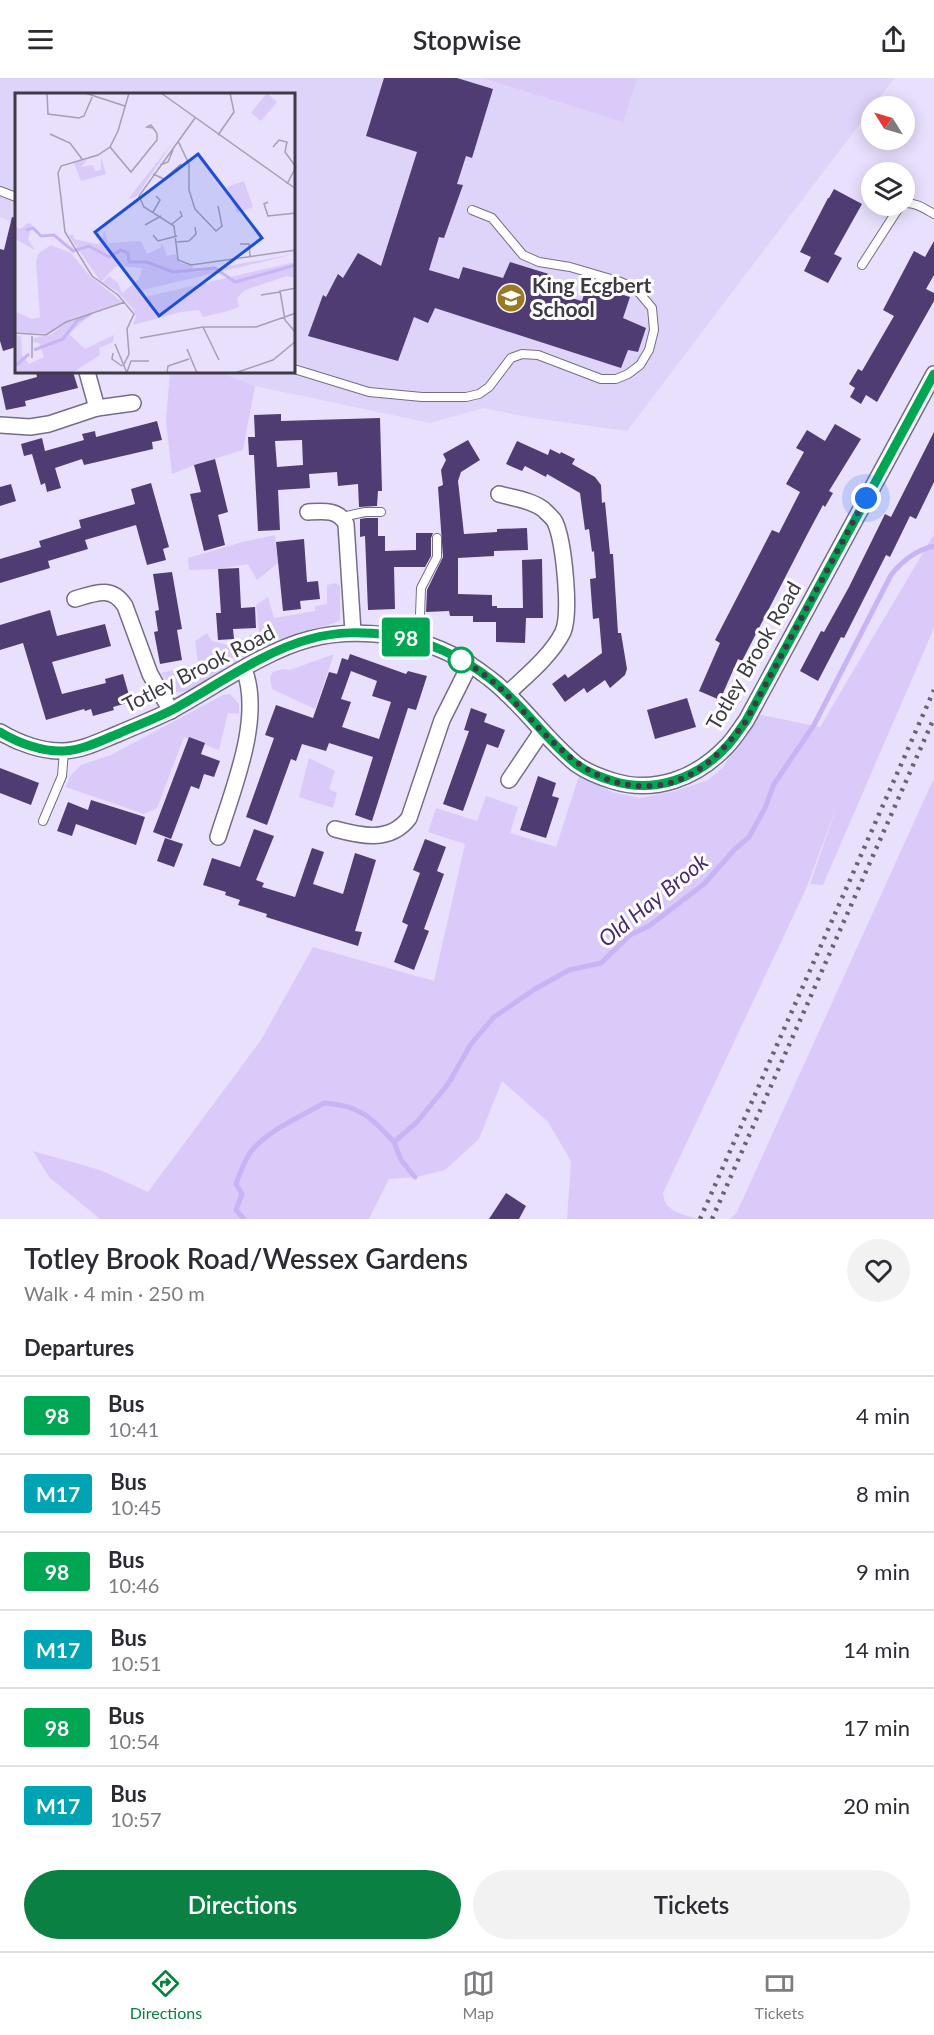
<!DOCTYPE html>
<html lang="en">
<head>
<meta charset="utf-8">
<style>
	body { margin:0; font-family:Lato,sans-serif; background:#f2f2f3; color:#2b2b33; height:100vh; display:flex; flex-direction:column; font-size:22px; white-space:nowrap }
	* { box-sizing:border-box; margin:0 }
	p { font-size:20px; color:#7c7c81 }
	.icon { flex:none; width:33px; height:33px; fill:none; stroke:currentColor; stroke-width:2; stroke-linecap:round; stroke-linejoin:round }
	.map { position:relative; height:1141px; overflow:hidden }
	.details { display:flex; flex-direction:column; background:#fff; flex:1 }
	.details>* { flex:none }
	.badge { padding:0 12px; border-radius:4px; font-size:21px; line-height:39px }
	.needle { width:39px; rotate:307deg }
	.fabs { position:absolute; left:861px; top:18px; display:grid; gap:12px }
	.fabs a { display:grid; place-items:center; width:54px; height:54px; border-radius:50%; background:#fff; box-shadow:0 3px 15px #0003; font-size:30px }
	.you { position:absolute; width:30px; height:30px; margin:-15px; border:4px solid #fff; border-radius:50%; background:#1a73e8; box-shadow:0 0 0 9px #1a73e833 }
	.map>.badge { position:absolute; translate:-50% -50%; box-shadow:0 0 0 3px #fff }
	h2 { padding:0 24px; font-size:22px; line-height:54px }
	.round { display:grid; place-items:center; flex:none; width:63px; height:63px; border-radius:32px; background:#f2f2f3 }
	.summary { display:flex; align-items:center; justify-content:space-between; height:102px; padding:0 24px }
	h1 { font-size:28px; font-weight:600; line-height:45px }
	.cta { display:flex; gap:12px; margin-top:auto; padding:12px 24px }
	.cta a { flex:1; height:69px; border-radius:36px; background:#0b8043; color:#fff; font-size:24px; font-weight:600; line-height:69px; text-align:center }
	.cta a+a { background:#f2f2f3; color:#2b2b33 }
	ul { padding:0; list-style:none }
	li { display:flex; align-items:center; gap:18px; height:78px; padding:0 24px; border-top:2px solid #e1e1e2 }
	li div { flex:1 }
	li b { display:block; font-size:22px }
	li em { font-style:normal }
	li .badge { min-width:66px; font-weight:700; text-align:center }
	header { display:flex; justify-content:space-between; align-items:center; height:78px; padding:0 24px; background:#fff; font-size:27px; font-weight:600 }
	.tabs { display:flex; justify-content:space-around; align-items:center; height:84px; border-top:2px solid #e1e1e2; background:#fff; font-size:16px; color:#7c7c81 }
	.tabs a { display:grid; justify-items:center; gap:3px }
	.tabs .active { color:#0b8043 }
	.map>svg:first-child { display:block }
	.built { fill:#ded3f8 }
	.green { fill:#d9cafa }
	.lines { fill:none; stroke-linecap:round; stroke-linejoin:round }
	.stream { stroke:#c8b4f4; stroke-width:5 }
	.building { fill:#4f3c72; fill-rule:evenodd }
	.lane-casing { stroke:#756d88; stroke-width:10 }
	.street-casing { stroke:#756d88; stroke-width:18 }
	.lane { stroke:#fff; stroke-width:8 }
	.street { stroke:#fff; stroke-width:15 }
	.rail { stroke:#686373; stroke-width:4.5; stroke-dasharray:3 6; stroke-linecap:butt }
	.line-casing { stroke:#fff; stroke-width:14 }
	.line { stroke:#00a651; stroke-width:9 }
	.walk { stroke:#3e3b46; stroke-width:6; stroke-dasharray:0 10.8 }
	.stop-dot { fill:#fff; stroke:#00a651; stroke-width:3 }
	.labels { text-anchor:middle; stroke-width:6; stroke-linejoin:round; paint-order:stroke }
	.poi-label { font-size:21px; font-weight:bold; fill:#3e3b46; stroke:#fff; text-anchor:start }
	.street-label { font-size:21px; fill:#3e3b46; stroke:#fff }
	.water-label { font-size:22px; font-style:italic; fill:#482a74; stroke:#fff }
	.inset-river { fill:none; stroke:#c8b4f4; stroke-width:3 }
	.inset-road { fill:none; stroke:#a59eb4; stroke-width:1.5 }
	.view { fill:#1d4ed8; fill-opacity:0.15; stroke:#1d4ed8; stroke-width:3 }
	.inset-edge { fill:none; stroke:#3e3b46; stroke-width:3 }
</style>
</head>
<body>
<header><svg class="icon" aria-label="menu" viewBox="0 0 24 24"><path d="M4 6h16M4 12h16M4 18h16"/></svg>Stopwise<svg class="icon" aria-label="share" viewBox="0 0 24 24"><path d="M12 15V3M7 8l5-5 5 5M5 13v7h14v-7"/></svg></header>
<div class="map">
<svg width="934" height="1141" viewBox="0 0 934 1141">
	<rect width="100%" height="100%" fill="#e9e0fe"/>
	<path class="built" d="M0,0H895L872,28L871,31L627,353L534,340L483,330L430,345L255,308L219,294H294V16H16V147L0,139Z"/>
	<g class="green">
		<path d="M483,0H637L623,44Z"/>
		<path d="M170,294H219L255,308L243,372L194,387L172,396L166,343Z"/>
		<path d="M934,456V550L823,807L810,806L838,725L806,811L663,1115C664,1134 683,1136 698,1141H567L571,1083L548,1044L502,1003L479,1061L445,1092L416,1099L389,1101L369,1141H100L49,1099L33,1073L100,1092L148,1114L261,962L313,869L434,903L465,766L428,754L436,730L477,743L486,718L518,729L510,755L556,769L579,698L612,714L639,720L672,714L708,702L723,689L757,636L820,649Z"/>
		<path d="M275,457L278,485L257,502L248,486L218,491L189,492L188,480L242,464Z"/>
		<path d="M335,505L340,508V542C329,549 316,549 304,553C281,562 258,573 236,585C217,594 195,617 174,614L161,595L198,586L195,563L207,555L212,563L227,567L259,554L256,527L268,519L274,540L315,533V528L327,526V507Z"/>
		<path d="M334,576L315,631L272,611L270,599L273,594L283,591L290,592Z"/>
		<path d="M230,616L239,626V636L228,635L219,672L184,659L157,730L144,736L66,709L70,698L81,687L111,677L223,617Z"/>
		<path d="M309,680L335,693L329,711L337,715L333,730L299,719Z"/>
		<path d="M934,700V1141H730L737,1134Z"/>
	</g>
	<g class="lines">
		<g class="stream">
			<path d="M394,1064L401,1082L415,1099"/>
			<path d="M244,1141L236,1132L242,1116L236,1106C240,1095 245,1081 252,1072C272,1050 300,1039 324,1025C359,1027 371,1039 394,1064L417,1044L448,1006L471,966L494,939L535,911L569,892L601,885L630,857L649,848L704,806L734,772L749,759L765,730L774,706L814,647L891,497C902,483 917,472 934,468"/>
		</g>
	</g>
	<g class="building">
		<path d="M384,0H457L493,11L472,80L466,78L457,106L463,107L444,160L439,159L429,192L459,201L463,189L503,200L510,184L552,197L545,213L582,223L587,206L630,219L623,240L646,250L638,274L628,272L621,290L435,230L428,245L414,239L398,283L308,258L323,217L326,219L338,196L343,200L358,175L381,188L417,74L366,58Z"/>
		<path d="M834,111L862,126L834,176L842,180L828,205L804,193L811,179L800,174L828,120H829Z"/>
		<path d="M12,139L16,140V269L3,273L0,263V171L4,172Z"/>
		<path d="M934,163V197L926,211L934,215V223L877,324L866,317L861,326L850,319L855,310L849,306L858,291L862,293L894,238L883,232L914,173L925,179Z"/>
		<path d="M36,294H73L78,310L25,323L26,328L6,332L1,309L37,299Z"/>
		<path d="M281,336V343L380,340L382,413H378L377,428L359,429L358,406L338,408L337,394L309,396L310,410L278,412L280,452L258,453L254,377H249L248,359H255L254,337ZM302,362L303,387L277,389L275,363Z"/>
		<path d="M157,343L162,362L152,364L153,371L84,387L82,381L55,390L61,410L47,414L45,405L41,407L32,376L24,378L21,366L42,360L45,373L84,362L82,356L95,353L96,359Z"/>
		<path d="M835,346L861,361L829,413L833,415L825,429L823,427L808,455L742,583L738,581L720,622L699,613L720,565L715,562L772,452L779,455L800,414L786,406L804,374L796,370L807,352L825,363Z"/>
		<path d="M934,354V404L916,441L910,438L890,479L886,477L844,560L841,559L818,603L800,593L821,553L824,554L849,509L885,436L891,439Z"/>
		<path d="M468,362L480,382L461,394L458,403L464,456L497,454V451L527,450L528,472L494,473V478L458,480V516L492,517V528H497V530H523L522,482L542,481L543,540H526L525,565L496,564V544H473V538H450L449,533L426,534L427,512L443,479L438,409L443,407L441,392L446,382L443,376Z"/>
		<path d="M517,363L548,377L550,371L560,376L561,374L575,381L572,386L595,399L601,407L602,425L605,424L610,476H613L618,555H621L627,591L625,597L610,610L605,602L587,615L584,610L565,624L552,606L565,596L568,600L602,575L599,540L593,541L590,501L596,500L594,473L592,474L589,451L585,452L580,415L547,396L546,399L525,388L522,393L506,386Z"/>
		<path d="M215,381L228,434L218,437L225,467L204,473L190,416L201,414L194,387Z"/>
		<path d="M151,405L169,469L163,471L166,482L147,487L136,447L85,462L88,471L48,483L50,490L0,505V481L41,469L39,463L81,450L79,442L135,426L131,411Z"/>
		<path d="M11,406L16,423L0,428V409Z"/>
		<path d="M366,440H378V458H385V473L416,472V455H433L431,460V478L425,489H394L395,531L368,532L365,458L360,459V441Z"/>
		<path d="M304,461L307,504L318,503L320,521L300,523L301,531L283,533L276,464Z"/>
		<path d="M239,490L241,530L255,529L256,550L233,551L234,561L218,562L216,535H221L218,491Z"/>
		<path d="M172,494L182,551L177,552L182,582L160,586L154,554L158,553L155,533L159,532L153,496Z"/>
		<path d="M50,532L57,558L105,546L111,568L52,584L62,616L106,605L105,601L123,596L131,624L113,629L114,632L93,638L91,631L85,633L84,631L46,642L23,565L0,572V547Z"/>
		<path d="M350,576L406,596L408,593L427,598L416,632L408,630L372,743L355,737L373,679L329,665L326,673L302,666L296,683L291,681L267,747L246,739L274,660L265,657L276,627L313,640L329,594L337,596L342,580L348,582ZM351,593L377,603L372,618L391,624L379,661L342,649L351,624L341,621Z"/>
		<path d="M687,620L696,649L655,661L647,632Z"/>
		<path d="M471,630L487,636L484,644L505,652L498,670L487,666L463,733L443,726L469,653L464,652Z"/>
		<path d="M189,659L205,665L201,676L220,683L214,699L204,696L199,711L191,708L171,761L153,754Z"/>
		<path d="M0,690L39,705L31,727L0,715Z"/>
		<path d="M538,698L556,705L552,718L559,720L546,760L520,752Z"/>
		<path d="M91,722L145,739L136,767L76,746L72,758L57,753L68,724L88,732Z"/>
		<path d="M254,751L274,758L256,802L264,805L262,809L295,819L312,770L324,774L313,806L343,816L355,775L376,782L355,853L362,854L358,868L266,839L267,836L238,827L240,822L225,817L226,814L203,807L212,780L240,789Z"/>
		<path d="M165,760L183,766L174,789L157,783Z"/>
		<path d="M425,761L446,769L437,793L444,796L424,851L429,853L414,892L394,884L408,847L402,844L420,795L413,792Z"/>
		<path d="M506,1115L526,1128L519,1141H489Z"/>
	</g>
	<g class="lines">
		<g class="lane-casing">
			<g id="lane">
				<path d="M0,113L16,119"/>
				<path d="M904,125C915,124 925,131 934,136"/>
				<path d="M862,187L900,128"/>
				<path d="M294,291L369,314L422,319H466L479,316L489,309L511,280L522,276L538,277L601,301H616L628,296L640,287L649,272L654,252L652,230L636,211L621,204L570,189L539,184L523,177L492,140L472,132"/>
				<path d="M342,439L365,434H381"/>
				<path d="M419,564L421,510L437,479V460"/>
				<path d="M43,743L62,698L64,673"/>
			</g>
		</g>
		<g class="street-casing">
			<g id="street">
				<path d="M87,294L97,330"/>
				<path d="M0,347L30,349L49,346L97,330L133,325"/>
				<path d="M499,416C513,420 531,422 543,431C546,434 553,440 555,444C564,464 571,535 563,554C551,578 526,598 507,616"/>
				<path d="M308,434C323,433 338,431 346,446L353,554"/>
				<path d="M75,521C95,515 112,507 125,528L150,596L171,633"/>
				<path d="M0,654C18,665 43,674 64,673C84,672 102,662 120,655C138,647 157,640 174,631C214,609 266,572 310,561C336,554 360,554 386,557C423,561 460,577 489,600C522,625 544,660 576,686C587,694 600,699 613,703C655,716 697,700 727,668C734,661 740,651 746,643L934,296"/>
				<path d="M509,702L542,653"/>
				<path d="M335,751C361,758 390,765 409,740L442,642L470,586"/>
				<path d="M218,759C233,711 263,640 244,591"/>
			</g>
		</g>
		<use href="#lane" class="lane"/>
		<use href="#street" class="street"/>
		<g class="rail">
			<path d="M700,1141L934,612"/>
			<path d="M712,1141L934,640"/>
		</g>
	</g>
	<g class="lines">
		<g class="line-casing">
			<path id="line" d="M0,654C18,665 43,674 64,673C84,672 102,662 120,655C138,647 157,640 174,631C214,609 266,572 310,561C338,553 363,554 391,557C426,562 462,579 489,600C522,625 544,660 576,686C587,694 600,699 613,703C655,716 698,700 727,668C734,661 740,651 746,643L934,296"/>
		</g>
		<use href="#line" class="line"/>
		<path class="walk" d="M461,582L459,581C529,615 562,713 652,708C694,705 722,675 746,643L866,420"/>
	</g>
	<defs>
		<g id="school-disc" transform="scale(1.5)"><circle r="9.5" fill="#997a23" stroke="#fff"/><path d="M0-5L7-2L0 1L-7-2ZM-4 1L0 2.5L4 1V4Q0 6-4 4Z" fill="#fff"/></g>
	</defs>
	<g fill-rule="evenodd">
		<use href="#school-disc" x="511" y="220"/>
	</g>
	<circle class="stop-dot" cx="461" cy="582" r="12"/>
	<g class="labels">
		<g class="poi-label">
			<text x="532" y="215">King Ecgbert<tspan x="532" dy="24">School</tspan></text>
		</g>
		<g class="street-label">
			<text transform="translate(754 578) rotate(-60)" y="7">Totley Brook Road</text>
			<text transform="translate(199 591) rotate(-27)" y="7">Totley Brook Road</text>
		</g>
		<g class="water-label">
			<text transform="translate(653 822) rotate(-39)" y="8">Old Hay Brook</text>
		</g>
	</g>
	<g transform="translate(15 15)">
		<rect width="280" height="280" fill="#e9e0fe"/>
		<path d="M252,0L262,9L246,28L236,20ZM158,49L121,104L113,106ZM86,64L91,81L66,88L59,70L73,66L66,74L78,72L80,78L86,77ZM229,88L238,114L222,120L212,94ZM13,130L17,131L13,146L20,157L0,146V133L5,136ZM89,137L93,150L126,148L132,161L145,155L147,150L152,163L160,161L165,170L177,173L181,179L280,161L128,197L130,204L280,169V185L272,183L230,197L222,205L224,214L209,219L188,224L184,217L166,219L118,232L121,223L118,216L102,198L87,190L94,183L103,190L107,200L124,186L127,175L101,173L86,189L54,143L58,141L59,146L82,151L87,149ZM36,152L56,160L75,183L107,209L58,225L32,241L0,239L1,219L17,226L25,224L21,168L24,160ZM76,221L54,241L70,256L99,242L98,249L84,255L85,262L57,280H0V241L6,244L7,262L14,271L29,264L24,250L17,249L18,245L35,242L51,230Z" fill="#d9cafa"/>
		<path class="inset-river" d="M11,137L18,135L26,143L39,142L58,158L74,153L94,164L106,157L113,160L114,169H132L158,179L200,175L220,189L281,172M19,257L48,246L62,228L76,221M0,273L14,261"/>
		<path class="inset-road" d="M32,0L33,21L64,25L69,23L78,2M70,0L110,13M146,0L281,96M180,25L124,103L129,114L159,133L163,167L176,172L281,157M35,41L55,50L67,66M203,42L219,19L215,0M163,48L174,71V97L180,116L201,138L207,133L203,113M95,54L116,79L142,47V41L141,39L136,32L132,34L138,35M258,54L264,47L272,49L270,59L281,74M145,72L153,69L158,57M138,81L149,86L166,71M272,91L281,74M253,109L249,111L253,123L281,120M138,119L145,107L141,103M157,131L167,123L165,118M130,132L146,123M138,142L143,148L162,143M162,149L174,148L181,141L180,134M225,151H234L235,163M281,195L265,198L270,227L281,240M246,202L265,199M188,234L204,267M0,240L31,242L51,229L110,209M17,243V265M125,245L188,234H241L281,220M100,251L112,280M172,256L182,280M98,260L97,266L107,273M108,273L114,261L112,236L119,221L103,202L77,183L50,139L43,80L46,73L83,62L95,54L103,38L114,0M112,279L116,268H134M152,280L153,273L174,266M220,280L258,267L281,248"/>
		<path class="view" d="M183,61L247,145L144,223L80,139Z"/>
		<rect width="280" height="280" class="inset-edge"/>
	</g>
</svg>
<div class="fabs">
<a><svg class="needle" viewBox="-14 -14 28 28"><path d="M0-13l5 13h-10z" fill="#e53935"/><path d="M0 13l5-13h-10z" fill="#7c7c81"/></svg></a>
<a><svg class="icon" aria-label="layers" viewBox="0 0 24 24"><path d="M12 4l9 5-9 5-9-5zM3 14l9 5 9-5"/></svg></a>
</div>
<div class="you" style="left:866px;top:420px"></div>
<b class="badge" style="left:406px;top:559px;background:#00a651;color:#fff">98</b>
</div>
<section class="details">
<div class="summary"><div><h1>Totley Brook Road/Wessex Gardens</h1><p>Walk · 4 min · 250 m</p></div><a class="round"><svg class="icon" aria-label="heart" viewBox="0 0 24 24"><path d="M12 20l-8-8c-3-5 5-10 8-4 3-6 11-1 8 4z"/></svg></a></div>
<h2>Departures</h2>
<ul>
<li><span class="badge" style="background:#00a651;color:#fff">98</span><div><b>Bus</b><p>10:41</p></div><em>4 min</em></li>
<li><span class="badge" style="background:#00a3b4;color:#fff">M17</span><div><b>Bus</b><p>10:45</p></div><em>8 min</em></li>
<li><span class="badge" style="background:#00a651;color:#fff">98</span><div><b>Bus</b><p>10:46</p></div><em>9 min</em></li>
<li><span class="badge" style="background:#00a3b4;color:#fff">M17</span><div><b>Bus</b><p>10:51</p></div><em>14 min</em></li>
<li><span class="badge" style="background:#00a651;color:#fff">98</span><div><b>Bus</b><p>10:54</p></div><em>17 min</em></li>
<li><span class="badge" style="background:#00a3b4;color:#fff">M17</span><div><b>Bus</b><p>10:57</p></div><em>20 min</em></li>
</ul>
<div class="cta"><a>Directions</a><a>Tickets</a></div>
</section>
<nav class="tabs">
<a class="active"><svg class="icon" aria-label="directions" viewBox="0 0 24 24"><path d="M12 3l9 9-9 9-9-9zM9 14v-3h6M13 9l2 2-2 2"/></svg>Directions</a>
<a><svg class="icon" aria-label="map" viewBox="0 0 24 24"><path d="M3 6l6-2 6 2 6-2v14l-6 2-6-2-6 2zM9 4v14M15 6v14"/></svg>Map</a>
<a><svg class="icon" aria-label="tickets" viewBox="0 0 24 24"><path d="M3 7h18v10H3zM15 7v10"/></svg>Tickets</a>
</nav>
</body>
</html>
